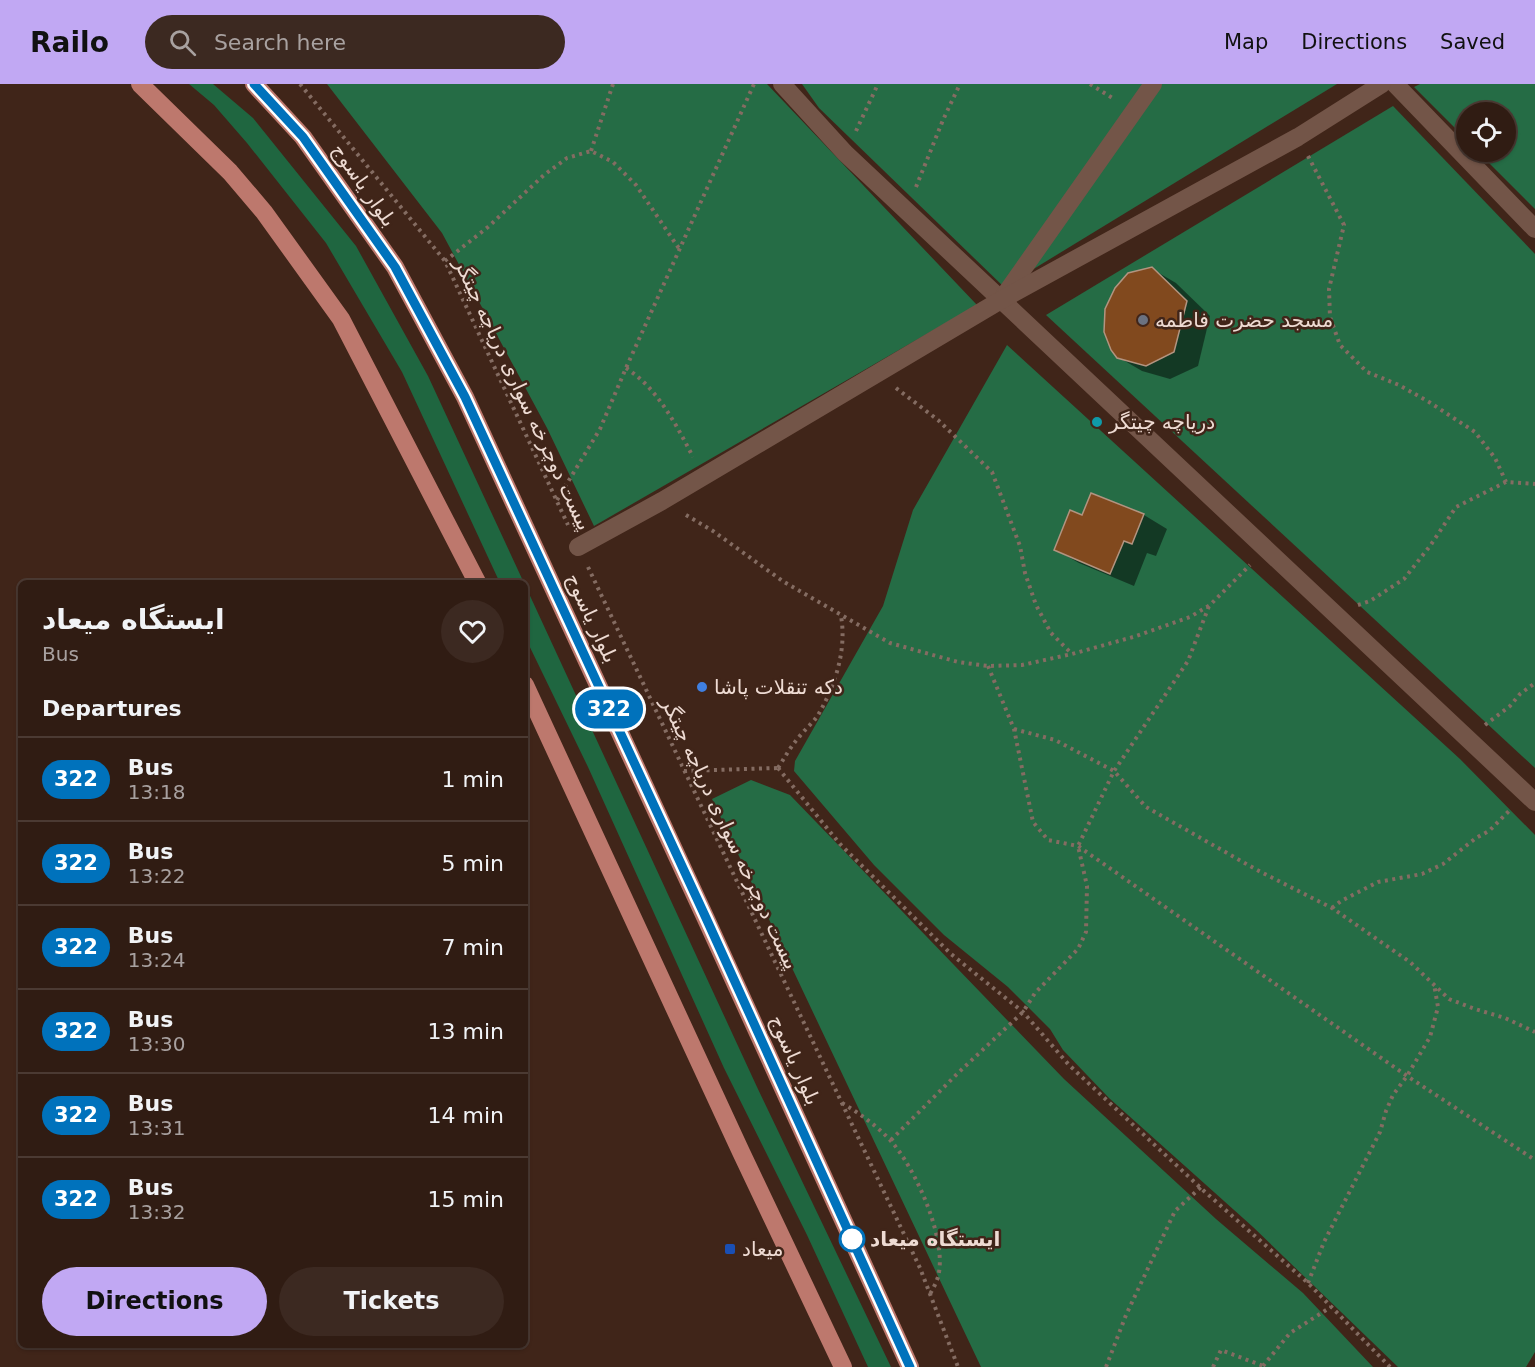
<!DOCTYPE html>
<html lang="en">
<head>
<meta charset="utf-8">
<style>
	body { margin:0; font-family:"DejaVu Sans",Cairo,sans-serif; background:#3c2921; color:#f1f3f6; height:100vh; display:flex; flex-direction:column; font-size:22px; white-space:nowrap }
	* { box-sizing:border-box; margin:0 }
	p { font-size:20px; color:#a8a1a0 }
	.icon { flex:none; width:33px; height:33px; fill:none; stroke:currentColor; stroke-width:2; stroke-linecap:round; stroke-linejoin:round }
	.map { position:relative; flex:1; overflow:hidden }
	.sheet { position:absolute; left:18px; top:496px; width:510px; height:768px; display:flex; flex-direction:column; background:#301c13; border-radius:9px; box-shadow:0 2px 4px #0004,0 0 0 2px #4b3a33 }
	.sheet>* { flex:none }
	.badge { padding:0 12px; border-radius:20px; font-size:21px; line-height:39px }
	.tools { position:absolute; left:1456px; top:18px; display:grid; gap:12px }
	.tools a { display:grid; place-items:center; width:60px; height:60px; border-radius:50%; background:#301c13; box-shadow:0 2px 4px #0004,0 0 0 2px #4b3a33; font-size:30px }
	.map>.badge { position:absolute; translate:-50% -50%; box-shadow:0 0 0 3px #fff }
	h2 { padding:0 24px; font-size:22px; line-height:54px }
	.round { display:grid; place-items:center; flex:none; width:63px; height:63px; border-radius:32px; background:#3c2921 }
	.summary { display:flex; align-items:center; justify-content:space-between; height:102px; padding:0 24px }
	h1 { font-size:28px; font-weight:700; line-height:45px }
	.action { display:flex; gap:12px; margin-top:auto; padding:12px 24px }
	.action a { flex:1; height:69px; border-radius:36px; background:#c1a8f3; color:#111; font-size:24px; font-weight:700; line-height:69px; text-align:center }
	.action a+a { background:#3c2921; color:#f1f3f6 }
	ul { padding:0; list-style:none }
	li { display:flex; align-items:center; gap:18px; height:84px; padding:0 24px; border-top:2px solid #4b3a33 }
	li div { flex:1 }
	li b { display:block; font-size:22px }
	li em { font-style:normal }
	li .badge { min-width:66px; font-weight:700; text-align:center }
	header { display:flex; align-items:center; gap:36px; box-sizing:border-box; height:84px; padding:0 30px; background:#c1a8f3; color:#111 }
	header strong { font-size:28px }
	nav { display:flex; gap:33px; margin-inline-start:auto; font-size:21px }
	.search { width:420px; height:54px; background:#3c2921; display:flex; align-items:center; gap:15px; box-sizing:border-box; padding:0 21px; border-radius:33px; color:#a8a1a0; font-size:22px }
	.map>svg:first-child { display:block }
	.green { fill:#1f6640 }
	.forest { fill:#256c45 }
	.shadow { fill:#0007 }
	.building { fill:#81491e; stroke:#b29480; stroke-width:1.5 }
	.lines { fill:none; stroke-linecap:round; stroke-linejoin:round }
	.path { stroke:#846c62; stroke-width:4; stroke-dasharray:3 4.5; stroke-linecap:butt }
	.minor { stroke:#735548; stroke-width:18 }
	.major { stroke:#bd786d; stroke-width:18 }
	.line-casing { stroke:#fff; stroke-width:14 }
	.line { stroke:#0072bc; stroke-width:9 }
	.worship-dot { fill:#6b7280; stroke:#402519; stroke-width:2 }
	.culture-dot { fill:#0f9aa8; stroke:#402519; stroke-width:2 }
	.shop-dot { fill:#3f7fe0; stroke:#402519; stroke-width:2 }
	.stop-dot { fill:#fff; stroke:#0072bc; stroke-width:3 }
	.transit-dot { fill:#1a4fb4; stroke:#402519; stroke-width:2 }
	.labels { text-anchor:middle; stroke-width:5; stroke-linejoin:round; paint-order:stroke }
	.street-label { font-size:20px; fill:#eedbd3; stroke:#402519 }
	.poi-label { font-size:20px; fill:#eedbd3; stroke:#402519; text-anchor:start }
	.stop-label { font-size:20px; font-weight:bold; fill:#eedbd3; stroke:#402519; text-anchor:start }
</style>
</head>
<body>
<header>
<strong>Railo</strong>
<div class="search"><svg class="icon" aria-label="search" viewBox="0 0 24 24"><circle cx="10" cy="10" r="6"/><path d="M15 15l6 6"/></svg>Search here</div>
<nav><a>Map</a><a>Directions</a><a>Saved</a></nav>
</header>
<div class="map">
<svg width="1535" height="1283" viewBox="0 0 1535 1283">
	<rect width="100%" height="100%" fill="#402519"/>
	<g class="green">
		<path d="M189,0H213L253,34L356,162L428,292L524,499H500L402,288L326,159L247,59L214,21Z"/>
		<path d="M525,501L757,1003L891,1283H868L807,1151L724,984L588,683L525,553Z"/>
	</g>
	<g class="forest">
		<path d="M327,0H767L977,221L594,442L547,344L442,149Z"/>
		<path d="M802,0H1337L1004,203L819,24Z"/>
		<path d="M1420,0H1535V125L1478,68H1506V28H1467V56L1414,3Z"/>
		<path d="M1393,22L1535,170V684L1046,231Z"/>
		<path d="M1007,261L1460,675L1535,751V1268L1526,1283H1398L1253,1143L1109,1014L1063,966L1050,945L1008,903L944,851L874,781L794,687L795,677L883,522L913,426Z"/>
		<path d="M751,696L790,711L1064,995L1216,1135L1303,1209L1373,1283H981L712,715Z"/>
	</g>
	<g class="shadow">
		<path d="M1152,185L1176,199L1210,232L1198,282L1170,295L1142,287L1118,273Z"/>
		<path d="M1092,410L1144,431L1167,445L1156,472L1147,469L1134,502L1079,479L1056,466L1083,433Z"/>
	</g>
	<g class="building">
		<path d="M1152,183L1187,217L1174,268L1146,282L1117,274L1111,266L1104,248L1105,225L1115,204L1128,189Z"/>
		<path d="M1091,409L1144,430L1132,460L1124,457L1110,490L1054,466L1070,426L1082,431Z"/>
	</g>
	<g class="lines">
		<g class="path">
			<path d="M300,0L445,177L568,441"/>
			<path d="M1090,0L1114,15"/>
			<path d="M856,47L878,0"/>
			<path d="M591,67L613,0"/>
			<path d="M1308,72L1344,141L1329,205L1330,233L1340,261L1367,288L1399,301L1429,318L1475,348L1495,374L1506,398"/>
			<path d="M916,103L943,36L960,0"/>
			<path d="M445,177L488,143L544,91L567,74L591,67L613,78L636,101L680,166"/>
			<path d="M626,284C657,304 676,340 693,373"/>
			<path d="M896,304L938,336L992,388L1020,462L1025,489L1036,521L1051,549L1071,569"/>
			<path d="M557,416L600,345L626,284L754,0"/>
			<path d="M686,431L713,447L784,498L890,559L958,578L988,582L1022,581L1072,570L1133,553L1190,533L1210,521L1250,481"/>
			<path d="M588,483L920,1184L958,1283"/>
			<path d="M1358,521L1370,517L1404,495L1430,462L1456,423L1506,398L1535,400"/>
			<path d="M988,582L1014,645L1033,738L1048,756L1078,762L1407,992L1535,1076"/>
			<path d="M1485,641L1510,622L1520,610L1535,599"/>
			<path d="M1014,645L1055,656L1114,687L1146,723L1257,786L1332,824L1410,878L1449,915L1475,925L1505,934L1535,948"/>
			<path d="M778,684L840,760L951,870L1023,928L1069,981L1204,1107L1308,1199L1390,1283"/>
			<path d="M778,684C785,673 791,662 799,653C805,645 813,639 818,631C835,602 847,566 841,532"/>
			<path d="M684,687L778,684"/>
			<path d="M1332,824L1341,817L1378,798L1422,790L1443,780L1476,754L1489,747L1511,725"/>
			<path d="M842,1019C859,1029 876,1041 890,1056C915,1083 948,1156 938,1193C936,1199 933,1205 930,1210"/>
			<path d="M891,1056L958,989L1023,928L1035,909L1078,865L1086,848L1087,802L1078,762L1114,687L1188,577L1209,522"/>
			<path d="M1308,1199L1324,1158L1380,1048L1386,1027L1393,1011L1407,992L1430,953L1438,923L1434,900"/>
			<path d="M1263,1282L1290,1249L1331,1223"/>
			<path d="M1106,1283L1126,1231L1175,1127L1201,1103"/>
			<path d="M1213,1283L1221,1266L1266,1283"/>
		</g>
		<g class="minor">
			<path d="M782,0L845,69L1535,718"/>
			<path d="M1395,0L1535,145"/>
			<path d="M1004,212L1153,0"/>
			<path d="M578,463L662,417L1001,216L1298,53L1382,0"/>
		</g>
		<g class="major">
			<path d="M140,0L230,88L264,128L341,235L478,500"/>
			<path d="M254,0L303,53L395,183L465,313L706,835L910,1283"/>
			<path d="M525,601L741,1068L843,1283"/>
		</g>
	</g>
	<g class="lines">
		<g class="line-casing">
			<path id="line" d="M254,0L303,53L395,183L465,313L706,834L910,1283"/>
		</g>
		<use href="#line" class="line"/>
	</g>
	<circle class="worship-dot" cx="1143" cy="236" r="6"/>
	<circle class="culture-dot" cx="1097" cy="338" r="6"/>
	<circle class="shop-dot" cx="702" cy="603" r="6"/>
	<circle class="stop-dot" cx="852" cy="1155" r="12"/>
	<rect class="transit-dot" x="724" y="1159" width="12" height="12" rx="3"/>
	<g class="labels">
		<g class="street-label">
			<text transform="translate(364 101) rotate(55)" y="7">بلوار یاسوج</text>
			<text transform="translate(523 310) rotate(65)" y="7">پیست دوچرخه سواری دریاچه چیتگر</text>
			<text transform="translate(592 534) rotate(65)" y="7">بلوار یاسوج</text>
			<text transform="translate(730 749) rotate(65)" y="7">پیست دوچرخه سواری دریاچه چیتگر</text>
			<text transform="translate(795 976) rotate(66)" y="7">بلوار یاسوج</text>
		</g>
		<g class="poi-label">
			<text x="1155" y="243">مسجد حضرت فاطمه</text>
			<text x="1109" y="345">دریاچه چیتگر</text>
			<text x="714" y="610">دکه تنقلات پاشا</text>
			<text x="742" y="1172">میعاد</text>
		</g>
		<g class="stop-label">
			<text x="870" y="1162">ایستگاه میعاد</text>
		</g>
	</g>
</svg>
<div class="tools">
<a><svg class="icon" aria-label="locate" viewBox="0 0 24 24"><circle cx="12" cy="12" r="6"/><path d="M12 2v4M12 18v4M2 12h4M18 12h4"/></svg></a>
</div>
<b class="badge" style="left:609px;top:625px;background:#0072bc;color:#fff">322</b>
<section class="sheet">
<div class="summary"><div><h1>ایستگاه میعاد</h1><p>Bus</p></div><a class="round"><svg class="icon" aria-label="heart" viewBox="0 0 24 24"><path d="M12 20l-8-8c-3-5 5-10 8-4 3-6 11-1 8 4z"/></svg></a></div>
<h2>Departures</h2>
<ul>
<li><span class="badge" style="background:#0072bc;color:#fff">322</span><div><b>Bus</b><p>13:18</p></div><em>1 min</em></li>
<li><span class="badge" style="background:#0072bc;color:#fff">322</span><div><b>Bus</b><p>13:22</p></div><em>5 min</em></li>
<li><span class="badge" style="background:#0072bc;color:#fff">322</span><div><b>Bus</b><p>13:24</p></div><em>7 min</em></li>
<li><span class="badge" style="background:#0072bc;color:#fff">322</span><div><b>Bus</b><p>13:30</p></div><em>13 min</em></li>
<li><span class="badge" style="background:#0072bc;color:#fff">322</span><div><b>Bus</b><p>13:31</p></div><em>14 min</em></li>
<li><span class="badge" style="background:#0072bc;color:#fff">322</span><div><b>Bus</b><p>13:32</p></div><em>15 min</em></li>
</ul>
<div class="action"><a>Directions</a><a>Tickets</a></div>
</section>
</div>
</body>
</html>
